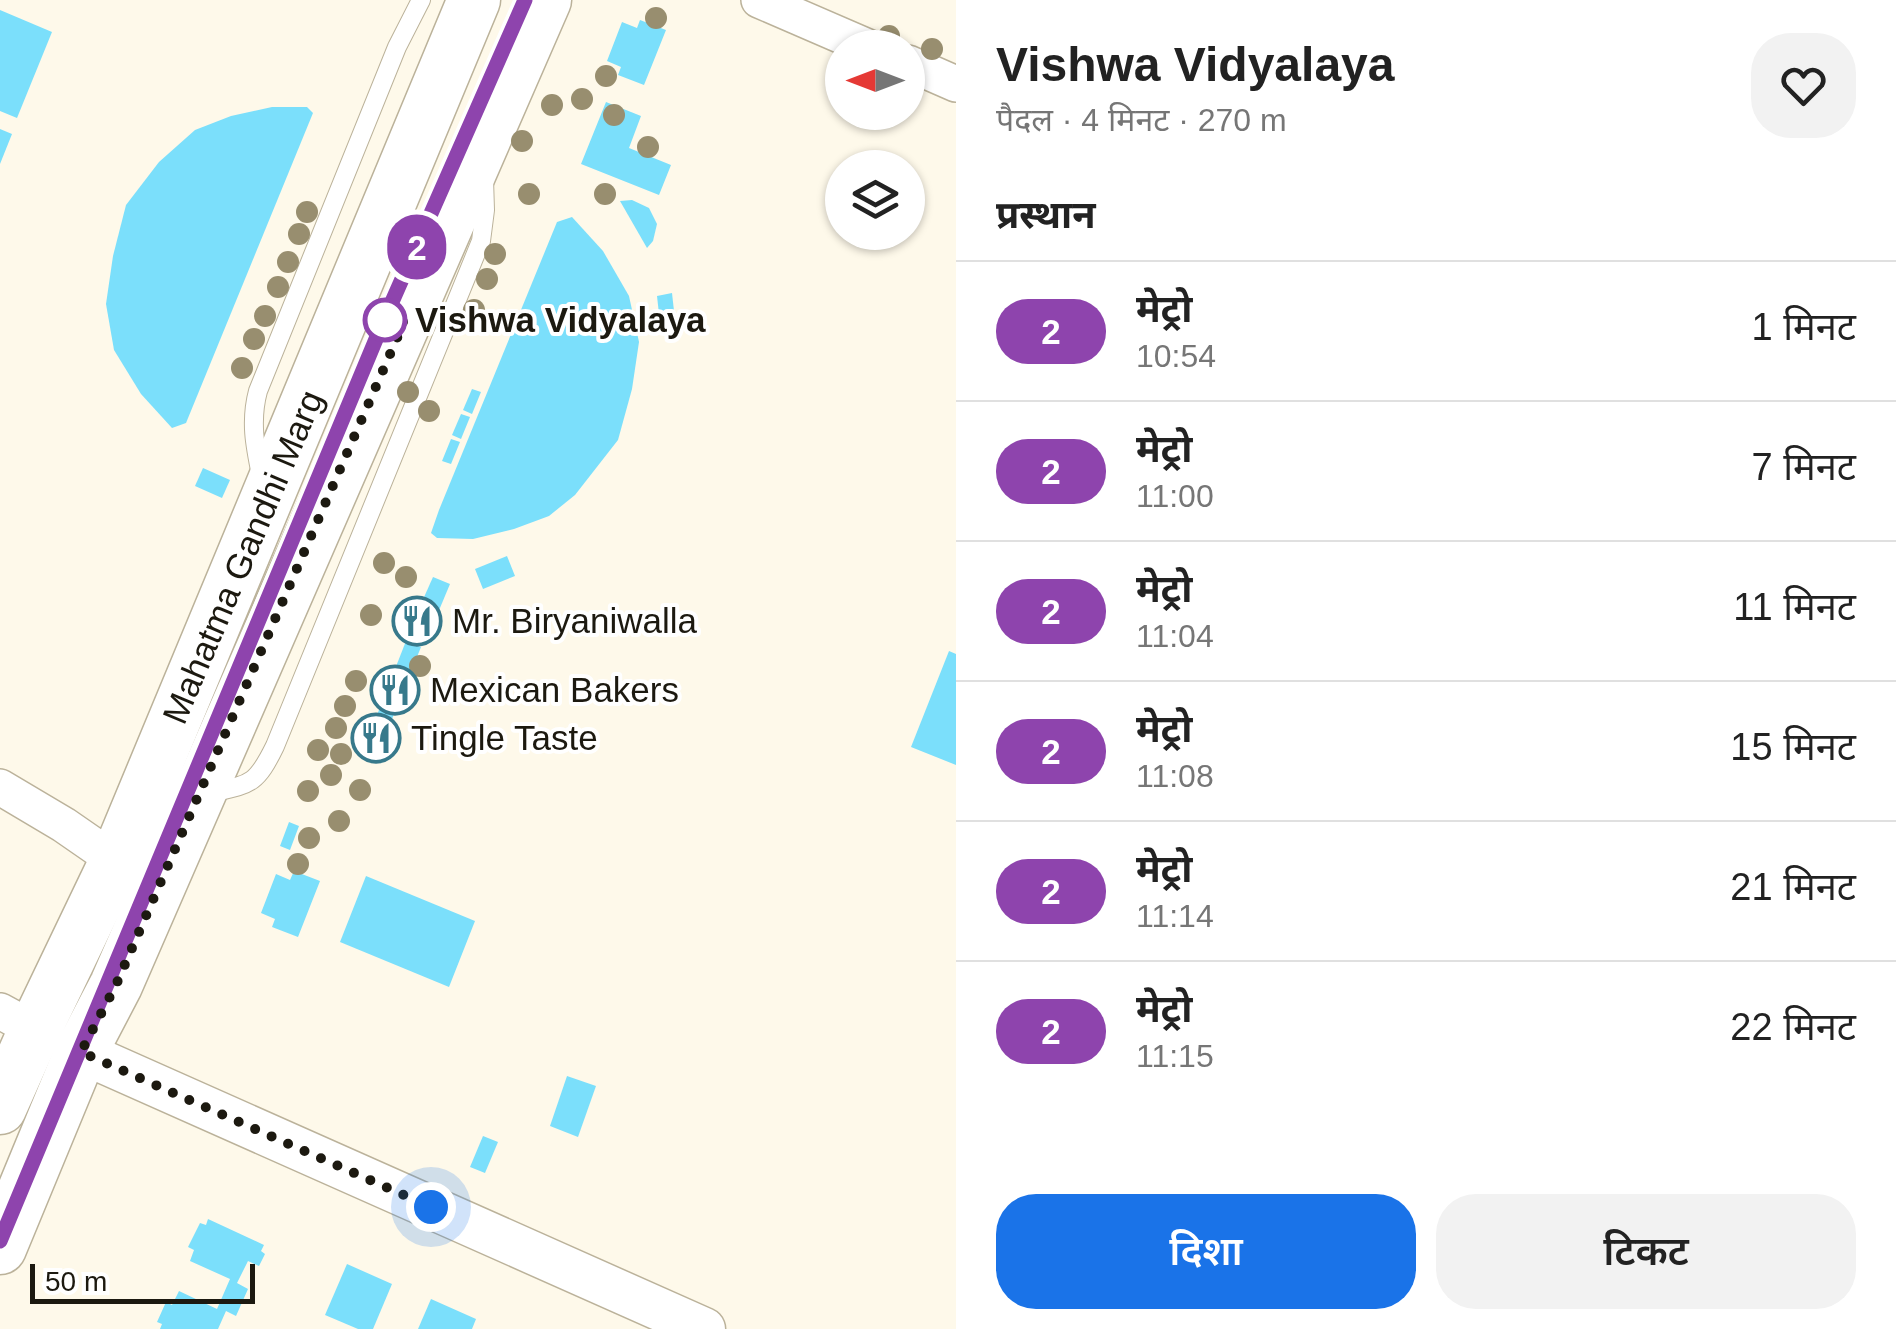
<!DOCTYPE html>
<html lang="hi">
<head>
<meta charset="utf-8">
<style>
	body { margin:0; font-family:Helvetica,"Noto Sans Devanagari",sans-serif; background:#f2f2f2; color:#222; height:100vh; display:flex; flex-direction:column; font-size:38px; white-space:nowrap }
	* { box-sizing:border-box; margin:0 }
	p { font-size:32px; color:#767676 }
	.icon { flex:none; width:55px; height:55px; fill:none; stroke:currentColor; stroke-width:2; stroke-linecap:round; stroke-linejoin:round }
	.map { position:relative; flex:1; overflow:hidden }
	.side { display:flex; flex-direction:column; background:#fff; width:940px }
	.side>* { flex:none }
	.badge { padding:0 20px; border-radius:32px; font-size:35px; line-height:65px }
	.needle { width:65px; rotate:270deg }
	.tools { position:absolute; left:825px; top:30px; display:grid; gap:20px }
	.tools a { display:grid; place-items:center; width:100px; height:100px; border-radius:50%; background:#fff; box-shadow:0 2px 8px #0004; font-size:50px }
	.scale { position:absolute; left:30px; bottom:25px; width:225px; box-sizing:border-box; padding-left:10px; border:5px solid #1c1910; border-top:0; font-size:28px; line-height:35px; white-space:nowrap; color:#1c1910; -webkit-text-stroke:8px #fff; paint-order:stroke }
	.you { position:absolute; width:50px; height:50px; margin:-25px; border:8px solid #fff; border-radius:50%; background:#1a73e8; box-shadow:0 0 0 15px #1a73e833 }
	.map>.badge { position:absolute; translate:-50% -50%; box-shadow:0 0 0 5px #fff }
	h2 { padding:0 40px; font-size:38px; line-height:90px }
	.round { display:grid; place-items:center; flex:none; width:105px; height:105px; border-radius:40px; background:#f2f2f2 }
	.summary { display:flex; align-items:center; justify-content:space-between; height:170px; padding:0 40px }
	h1 { font-size:48px; font-weight:600; line-height:75px }
	.cta { display:flex; gap:20px; margin-top:auto; padding:20px 40px }
	.cta a { flex:1; height:115px; border-radius:40px; background:#1a73e8; color:#fff; font-size:40px; font-weight:600; line-height:115px; text-align:center }
	.cta a+a { background:#f2f2f2; color:#222 }
	ul { padding:0; list-style:none }
	li { display:flex; align-items:center; gap:30px; height:140px; padding:0 40px; border-top:2px solid #e0e0e0 }
	li div { flex:1 }
	li b { display:block; font-size:38px }
	li em { font-style:normal }
	li .badge { min-width:110px; font-weight:700; text-align:center }
	main { display:flex; flex:1; min-height:0 }
	.map>svg:first-child { display:block }
	.building { fill:#7bdffb }
	.lines { fill:none; stroke-linecap:round; stroke-linejoin:round }
	.service-casing { stroke:#bbb29a; stroke-width:20 }
	.minor-casing { stroke:#bbb29a; stroke-width:38 }
	.tertiary-casing { stroke:#bbb29a; stroke-width:45 }
	.primary-casing { stroke:#bbb29a; stroke-width:55 }
	.service { stroke:#fff; stroke-width:18 }
	.minor { stroke:#fff; stroke-width:35 }
	.tertiary { stroke:#fff; stroke-width:42 }
	.primary { stroke:#fff; stroke-width:52 }
	.tree { fill:#988e6f }
	.line-casing { stroke:#fff; stroke-width:22 }
	.line { stroke:#8e44ad; stroke-width:15 }
	.walk { stroke:#1c1910; stroke-width:10; stroke-dasharray:0 18 }
	.stop-dot { fill:#fff; stroke:#8e44ad; stroke-width:5 }
	.labels { text-anchor:middle; stroke-width:8; stroke-linejoin:round; paint-order:stroke }
	.stop-label { font-size:35px; font-weight:bold; fill:#1c1910; stroke:#fff; text-anchor:start }
	.street-label { font-size:35px; fill:#1c1910; stroke:#fff }
	.poi-label { font-size:35px; fill:#1c1910; stroke:#fff; text-anchor:start }
</style>
</head>
<body>
<main>
<div class="map">
<svg width="956" height="1329" viewBox="0 0 956 1329">
	<rect width="100%" height="100%" fill="#fef9ea"/>
	<g class="building">
		<path d="M0,10L52,32L17,118L0,111Z"/>
		<path d="M640,20L666,30L644,85L618,75L621,67L607,61L622,22L637,28Z"/>
		<path d="M606,102L641,116L629,148L671,165L659,195L581,164Z"/>
		<path d="M272,107H307L313,113L186,423L172,428L141,394L114,350L106,304L113,256L126,205L159,162L195,130L231,116Z"/>
		<path d="M0,129L12,134L0,164Z"/>
		<path d="M632,200L649,208L657,224L653,241L647,248L620,201Z"/>
		<path d="M572,217L603,251L629,296L639,342L632,389L618,440L575,495L549,516L514,529L473,539L437,538L431,533L439,510L557,222Z"/>
		<path d="M672,293L676,329L661,332L657,296Z"/>
		<path d="M472,389L481,392L472,414L463,410Z"/>
		<path d="M461,414L470,417L461,439L452,435Z"/>
		<path d="M451,439L460,442L451,464L442,461Z"/>
		<path d="M203,468L230,480L222,498L195,486Z"/>
		<path d="M507,556L515,576L483,589L475,569Z"/>
		<path d="M433,577L450,584L427,639L409,631Z"/>
		<path d="M406,641L421,647L380,749L366,743Z"/>
		<path d="M949,651L956,654V765L911,747Z"/>
		<path d="M289,822L299,826L290,850L280,846Z"/>
		<path d="M294,871L320,881L298,937L272,927L275,919L261,913L276,874L290,880Z"/>
		<path d="M366,876L475,921L449,987L340,942Z"/>
		<path d="M567,1076L596,1086L578,1137L550,1126Z"/>
		<path d="M483,1136L498,1142L485,1173L470,1167Z"/>
		<path d="M208,1219L264,1245L261,1251L265,1254L259,1266L248,1261L237,1283L248,1289L236,1316L226,1311L218,1329H160L162,1324L157,1322L166,1302L172,1305L179,1291L217,1309L230,1279L190,1261L194,1250L188,1247L200,1223L206,1225Z"/>
		<path d="M347,1264L392,1284L373,1329H358L325,1315Z"/>
		<path d="M431,1299L476,1319L472,1329H418Z"/>
	</g>
	<g class="lines">
		<g class="service-casing">
			<g id="service">
				<path d="M261,475C255,446 250,421 258,391L397,47L421,0"/>
				<path d="M210,793C251,784 256,785 275,746L481,241L485,210L484,179"/>
			</g>
		</g>
		<g class="minor-casing">
			<g id="minor">
				<path d="M759,0L870,48"/>
				<path d="M908,63L956,84"/>
				<path d="M0,787L64,825L116,861"/>
				<path d="M0,1011L35,1030"/>
			</g>
		</g>
		<g class="tertiary-casing">
			<path id="tertiary" d="M81,1052L704,1329"/>
		</g>
		<g class="primary-casing">
			<g id="primary">
				<path d="M0,1108L35,1030L116,861L474,0"/>
				<path d="M0,1248L81,1052L116,985L545,0"/>
			</g>
		</g>
		<use href="#service" class="service"/>
		<use href="#minor" class="minor"/>
		<use href="#tertiary" class="tertiary"/>
		<use href="#primary" class="primary"/>
	</g>
	<g class="tree">
		<circle cx="656" cy="18" r="11"/>
		<circle cx="889" cy="36" r="11"/>
		<circle cx="932" cy="49" r="11"/>
		<circle cx="606" cy="76" r="11"/>
		<circle cx="582" cy="99" r="11"/>
		<circle cx="552" cy="105" r="11"/>
		<circle cx="614" cy="115" r="11"/>
		<circle cx="522" cy="141" r="11"/>
		<circle cx="648" cy="147" r="11"/>
		<circle cx="529" cy="194" r="11"/>
		<circle cx="605" cy="194" r="11"/>
		<circle cx="307" cy="212" r="11"/>
		<circle cx="299" cy="234" r="11"/>
		<circle cx="495" cy="254" r="11"/>
		<circle cx="288" cy="262" r="11"/>
		<circle cx="487" cy="279" r="11"/>
		<circle cx="278" cy="287" r="11"/>
		<circle cx="474" cy="310" r="11"/>
		<circle cx="265" cy="316" r="11"/>
		<circle cx="254" cy="339" r="11"/>
		<circle cx="242" cy="368" r="11"/>
		<circle cx="408" cy="392" r="11"/>
		<circle cx="429" cy="411" r="11"/>
		<circle cx="384" cy="563" r="11"/>
		<circle cx="406" cy="577" r="11"/>
		<circle cx="371" cy="615" r="11"/>
		<circle cx="420" cy="666" r="11"/>
		<circle cx="356" cy="681" r="11"/>
		<circle cx="345" cy="706" r="11"/>
		<circle cx="336" cy="728" r="11"/>
		<circle cx="318" cy="750" r="11"/>
		<circle cx="341" cy="754" r="11"/>
		<circle cx="331" cy="775" r="11"/>
		<circle cx="360" cy="790" r="11"/>
		<circle cx="308" cy="791" r="11"/>
		<circle cx="339" cy="821" r="11"/>
		<circle cx="309" cy="838" r="11"/>
		<circle cx="298" cy="864" r="11"/>
	</g>
	<g class="lines">
		<g class="line-casing">
			<path id="line" d="M0,1241L384,320L525,0"/>
		</g>
		<use href="#line" class="line"/>
		<path class="walk" d="M385,320L404,322L116,985L81,1052L431,1207"/>
	</g>
	<defs>
		<g id="restaurant-ring" transform="scale(2.5)"><circle r="9.5" fill="#fff" stroke="#37798b" stroke-width="1.5"/><path d="M-5-6h1v4h1v-4h1v4h1v-4h1v5L-1.5 .5V6h-2V.5L-5-1ZM5-6V6H3V1.5H1.5Q1.5-4 5-6Z" fill="#37798b"/></g>
	</defs>
	<g fill-rule="evenodd">
		<use href="#restaurant-ring" x="417" y="621"/>
		<use href="#restaurant-ring" x="395" y="690"/>
		<use href="#restaurant-ring" x="376" y="738"/>
	</g>
	<circle class="stop-dot" cx="385" cy="320" r="20"/>
	<g class="labels">
		<g class="stop-label">
			<text x="415" y="332">Vishwa Vidyalaya</text>
		</g>
		<g class="street-label">
			<text transform="translate(243 557) rotate(-67)" y="12">Mahatma Gandhi Marg</text>
		</g>
		<g class="poi-label">
			<text x="452" y="633">Mr. Biryaniwalla</text>
			<text x="430" y="702">Mexican Bakers</text>
			<text x="411" y="750">Tingle Taste</text>
		</g>
	</g>
</svg>
<div class="tools">
<a><svg class="needle" viewBox="-14 -14 28 28"><path d="M0-13l5 13h-10z" fill="#e53935"/><path d="M0 13l5-13h-10z" fill="#767676"/></svg></a>
<a><svg class="icon" aria-label="layers" viewBox="0 0 24 24"><path d="M12 4l9 5-9 5-9-5zM3 14l9 5 9-5"/></svg></a>
</div>
<div class="scale">50 m</div>
<div class="you" style="left:431px;top:1207px"></div>
<b class="badge" style="left:417px;top:247px;background:#8e44ad;color:#fff">2</b>
</div>
<section class="side">
<div class="summary"><div><h1>Vishwa Vidyalaya</h1><p>पैदल · 4 मिनट · 270 m</p></div><a class="round"><svg class="icon" aria-label="heart" viewBox="0 0 24 24"><path d="M12 20l-8-8c-3-5 5-10 8-4 3-6 11-1 8 4z"/></svg></a></div>
<h2>प्रस्थान</h2>
<ul>
<li><span class="badge" style="background:#8e44ad;color:#fff">2</span><div><b>मेट्रो</b><p>10:54</p></div><em>1 मिनट</em></li>
<li><span class="badge" style="background:#8e44ad;color:#fff">2</span><div><b>मेट्रो</b><p>11:00</p></div><em>7 मिनट</em></li>
<li><span class="badge" style="background:#8e44ad;color:#fff">2</span><div><b>मेट्रो</b><p>11:04</p></div><em>11 मिनट</em></li>
<li><span class="badge" style="background:#8e44ad;color:#fff">2</span><div><b>मेट्रो</b><p>11:08</p></div><em>15 मिनट</em></li>
<li><span class="badge" style="background:#8e44ad;color:#fff">2</span><div><b>मेट्रो</b><p>11:14</p></div><em>21 मिनट</em></li>
<li><span class="badge" style="background:#8e44ad;color:#fff">2</span><div><b>मेट्रो</b><p>11:15</p></div><em>22 मिनट</em></li>
</ul>
<div class="cta"><a>दिशा</a><a>टिकट</a></div>
</section>
</main>
</body>
</html>
